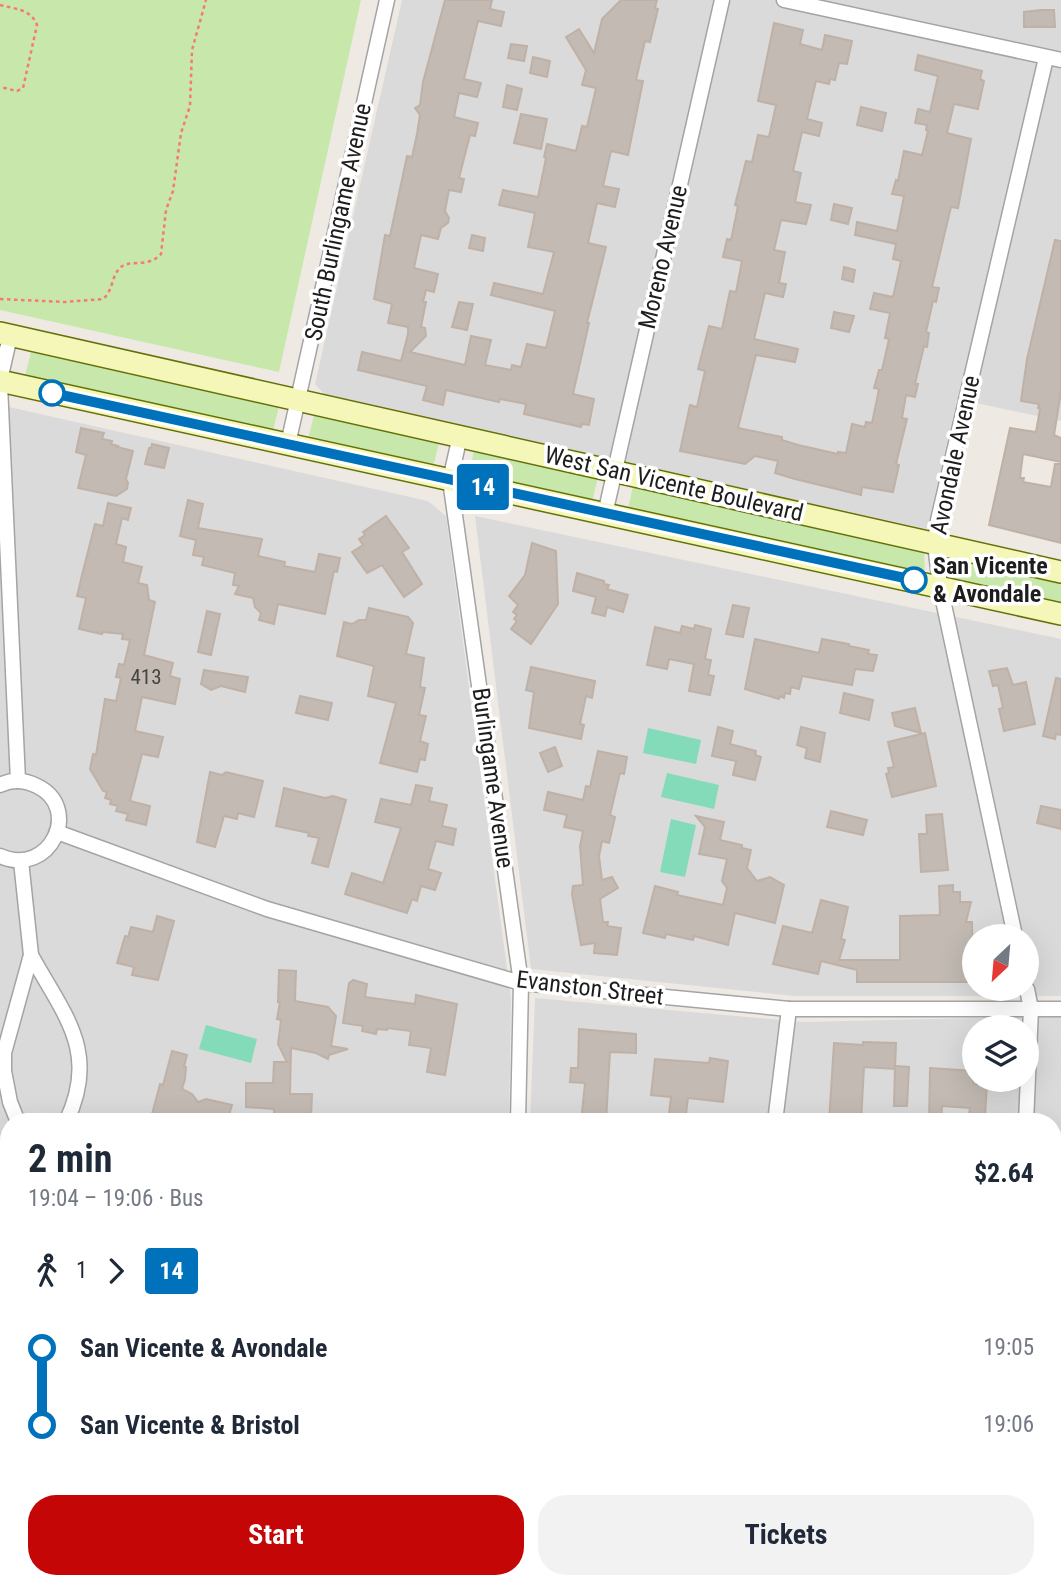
<!DOCTYPE html>
<html lang="en">
<head>
<meta charset="utf-8">
<style>
	body { margin:0; font-family:"Roboto Condensed",sans-serif; background:#f2f2f3; color:#1f2937; height:100vh; display:flex; flex-direction:column; font-size:26px; white-space:nowrap }
	* { box-sizing:border-box; margin:0 }
	p { font-size:23px; color:#747a83 }
	.icon { flex:none; width:38px; height:38px; fill:none; stroke:currentColor; stroke-width:2; stroke-linecap:round; stroke-linejoin:round }
	.map { position:relative; flex:1; overflow:hidden }
	.panel { position:absolute; left:0px; top:1113px; width:1062px; height:476px; display:flex; flex-direction:column; background:#fff; border-radius:28px 28px 0 0; box-shadow:0 7px 28px #0002 }
	.panel>* { flex:none }
	.badge { padding:0 14px; border-radius:5px; font-size:24px; line-height:46px }
	.needle { width:46px; rotate:206deg }
	.controls { position:absolute; left:962px; top:924px; display:grid; gap:14px }
	.controls a { display:grid; place-items:center; width:77px; height:77px; border-radius:50%; background:#fff; box-shadow:0 7px 28px #0002; font-size:35px }
	.map>.badge { position:absolute; translate:-50% -50%; box-shadow:0 0 0 4px #fff }
	.legs { display:flex; align-items:center; gap:10px; height:77px; padding:0 28px; font-size:23px }
	.legs p { margin-inline-start:auto }
	.headline { display:flex; align-items:center; justify-content:space-between; height:119px; padding:0 28px }
	h1 { font-size:38px; font-weight:700; line-height:52px }
	.button { display:flex; gap:14px; margin-top:auto; padding:14px 28px }
	.button a { flex:1; height:80px; border-radius:28px; background:#c40607; color:#fff; font-size:28px; font-weight:700; line-height:80px; text-align:center }
	.button a+a { background:#f2f2f3; color:#1f2937 }
	ul { padding:0 28px; list-style:none }
	li { display:flex; align-items:center; gap:24px; height:77px; font-size:26px }
	li i { display:grid; place-items:center; width:10px; height:100%; margin:0 9px; background:currentColor }
	li i::after { content:''; width:18px; height:18px; margin:-9px; border:5px solid; border-radius:50%; background:#fff }
	li p { margin-inline-start:auto }
	li:first-child i { background:linear-gradient(#0000 50%,currentColor 0) }
	li:last-child i { background:linear-gradient(currentColor 50%,#0000 0) }
	.map>svg:first-child { display:block }
	.residential { fill:#dbdada; fill-rule:evenodd }
	.grass { fill:#c8e7aa }
	.pitch { fill:#83dbb9 }
	.building { fill:#c2bab3; stroke:#bfb1a6; stroke-width:2 }
	.lines { fill:none; stroke-linecap:round; stroke-linejoin:round }
	.minor-casing { stroke:#a4a4a4; stroke-width:17 }
	.secondary-casing { stroke:#657008; stroke-width:24 }
	.path { stroke:#f57b6d; stroke-width:2.5; stroke-dasharray:3.5 3.5; stroke-linecap:butt }
	.minor { stroke:#fff; stroke-width:14 }
	.secondary { stroke:#f4f7b8; stroke-width:21 }
	.line-1-casing { stroke:#fff; stroke-width:16 }
	.line-1 { stroke:#0072bc; stroke-width:10 }
	.stop-1-dot { fill:#fff; stroke:#0072bc; stroke-width:3.5 }
	.labels { text-anchor:middle; stroke-width:7; stroke-linejoin:round; paint-order:stroke }
	.number-label { font-size:21px; fill:#464442 }
	.street-label { font-size:24px; fill:#1d1d1d; stroke:#fff }
	.stop-label { font-size:24px; font-weight:bold; fill:#1d1d1d; stroke:#fff; text-anchor:start }
</style>
</head>
<body>
<div class="map">
<svg width="1061" height="1589" viewBox="0 0 1061 1589">
	<rect width="100%" height="100%" fill="#eeeae3"/>
	<g class="residential">
		<path d="M402,0H1061V421L957,399L927,529L325,395L315,384Z"/>
		<path d="M0,405L428,501L446,516L511,998L509,1122H9V1580H464L463,1589H0Z"/>
		<path d="M475,516L1061,639V996H795L531,969ZM975,936H1027V989H975Z"/>
		<path d="M535,998L803,1022L1061,1016V1430L1054,1431V1122H530ZM975,1027H1027V1080H975Z"/>
		<path d="M1054,1458H1061V1589H490L491,1580H1054Z"/>
	</g>
	<g class="grass">
		<path d="M0,0H361L279,372L0,310Z"/>
		<path d="M31,352L279,406L273,431L25,376Z"/>
		<path d="M314,415L439,443L433,467L308,439Z"/>
		<path d="M474,450L598,477L592,502L469,475Z"/>
		<path d="M633,486L924,550L925,575L628,509Z"/>
		<path d="M953,556L1061,580V606L955,583Z"/>
	</g>
	<g class="pitch">
		<path d="M648,728L701,740L696,764L643,753Z"/>
		<path d="M667,773L719,785L714,809L661,797Z"/>
		<path d="M671,819L696,825L685,877L660,872Z"/>
		<path d="M206,1025L257,1039L251,1063L199,1049Z"/>
	</g>
	<g class="building">
		<path d="M445,0H492L490,9L504,12L501,26L478,21L464,79L481,83L477,97L459,93L454,117L478,123L475,136L470,135L459,178L464,179L461,192L449,190L445,211L449,218L448,223L441,228L438,239L421,235L414,268L438,274L434,292L426,290L423,302H426L421,327L425,328L426,336L410,352L465,365L471,336L491,340L485,365L511,370L512,365L521,367L527,344L546,348L555,311L491,295L494,283L543,294L554,252L528,247L535,213L499,205L503,190L538,197L546,158L544,157L547,144L576,151L582,126L587,127L596,88L582,85L586,70L566,37L579,29L594,53L602,19L621,0H657L655,8L658,9L650,42L645,41L636,80L643,81L628,155L611,151L603,186L619,189L615,207L597,203L588,243L606,247L587,323H589L573,394L594,399L589,425L582,424L581,427L524,414L526,404L500,399L499,402L446,390L443,405L423,400L427,386L358,370L362,352L401,361L408,334V327L388,323L392,304L374,299L385,235L390,236L407,156L412,157L417,134L420,115L415,108L420,105L423,82Z"/>
		<path d="M1041,10H1054L1055,27H1024V12Z"/>
		<path d="M774,23L803,30L800,44L822,50L825,35L852,41L847,64L839,63L835,80L830,79L829,84L816,81L807,119L822,123L819,136L802,132L793,171L801,173L795,202L811,205L806,224L781,220L774,250L785,252L779,283L786,284L783,297L765,293L754,339L798,349L795,362L756,355L738,428L782,437V440L798,445L838,454V452L846,453L852,424L865,427L866,422L872,423L879,389L874,388L879,370H882L889,339L885,338L890,313L870,309L874,293L893,297L901,261L893,259L896,244L855,235L857,222L897,231L904,196L892,194L896,180L898,181L904,151L922,155L928,131L926,130L927,125L915,123L918,109L930,112L938,76L915,70L918,55L982,71L980,79L984,81L978,109L954,104L947,133L971,139L958,208L951,207L932,287L939,288L936,302L933,301L926,332L929,333L927,347L924,346L915,384H918L915,397L906,395L902,418L907,419L896,464L899,465L893,492L862,487L861,495L795,479L775,473L778,461L755,456L745,464L680,451L690,405L697,407L705,371L698,369L709,326L722,329L730,291L736,292L742,261L723,257L727,239L731,240L738,206L735,205L746,161L752,162L758,135L769,137L776,105L758,101Z"/>
		<path d="M511,44L527,46L524,61L508,58Z"/>
		<path d="M533,57L550,61L547,77L530,73Z"/>
		<path d="M507,85L522,89L517,110L503,107Z"/>
		<path d="M861,107L886,113L882,131L857,125Z"/>
		<path d="M521,114L547,119L541,149L514,143Z"/>
		<path d="M834,204L852,208L848,224L831,220Z"/>
		<path d="M472,235L485,238L483,251L469,248Z"/>
		<path d="M1055,240L1061,241V392L1054,435L1061,438V462L1023,454L1020,478H1024L1023,482L1051,487L1055,464H1061V543L989,525L1010,428L1036,432L1040,409L1038,408L1039,404L1021,401L1027,359Z"/>
		<path d="M844,267L855,270L853,282L842,279Z"/>
		<path d="M459,302L473,304L467,330L452,327Z"/>
		<path d="M834,312L854,316L849,332L831,328Z"/>
		<path d="M81,428L104,433L102,439L112,441L111,444L118,446L117,447L133,451L126,479L128,483L127,489L116,496L78,488L86,455L76,452Z"/>
		<path d="M152,444L169,448L164,468L145,464L149,448H151Z"/>
		<path d="M188,500L203,504L198,528L262,539L258,556L285,562L284,566L315,572L319,554L340,558L337,572L334,571L325,614L278,604L274,624L259,620L261,613L255,607L253,598L235,594L239,586L233,585L235,573L202,565L204,557L193,555L196,540L180,536Z"/>
		<path d="M108,503L131,508L128,520L122,518L116,544L126,547L123,562L142,567L138,583L147,585L149,600L155,602L144,655L173,663L170,676L180,679L175,704L142,697L135,731L163,737L158,757L142,754L130,801L150,806L146,825L126,820L128,814L116,811L118,806L110,804L111,800L105,798L107,792L103,791L90,769L93,754L96,755L105,699L116,701L121,678L116,677L119,664L124,665L130,640L122,639L123,634L103,632L102,634L79,629L86,598L77,596L83,571L95,524L103,526Z"/>
		<path d="M386,516L409,548L402,552L422,584L404,597L382,565L367,573L352,552L363,545L359,539L365,535L363,532Z"/>
		<path d="M532,543L556,551L558,604L531,644L511,629L517,621L514,619L517,615L513,612L518,605L509,596L525,575Z"/>
		<path d="M577,573L604,581V584L609,585L607,589L628,595L623,612L607,607L605,616L592,613L596,597L573,591Z"/>
		<path d="M733,605L749,608L743,637L726,634Z"/>
		<path d="M369,608L408,617L413,623L406,654L424,658L420,687L425,688L419,715L426,716L420,741L428,744L425,760L420,759L417,772L380,763L396,703L368,696L374,666L337,656L344,622L352,624L359,620H366Z"/>
		<path d="M207,611L220,614L211,655L198,652Z"/>
		<path d="M695,625L711,629L705,659L711,660L708,675L714,676L710,695L689,691L694,664L669,659L667,669L647,665L655,627L680,633L682,626L694,629Z"/>
		<path d="M755,639L819,653L822,639L849,644V646L869,650L868,654L877,655L873,671L855,669L852,685L802,676L799,689L791,687L790,694L785,693L784,698L780,696L779,699L745,689Z"/>
		<path d="M531,667L595,681L592,698L586,696L580,724L584,725L581,739L529,728L534,692L526,690Z"/>
		<path d="M1007,668L1013,685L1026,682L1035,724L1004,731L999,709L1003,708L998,685L993,686L989,671Z"/>
		<path d="M204,670L248,677L245,692L221,686L211,690L201,684Z"/>
		<path d="M1056,678L1061,679V735L1056,734L1055,739L1043,736Z"/>
		<path d="M844,693L873,700L869,720L840,713Z"/>
		<path d="M300,696L332,703L328,720L296,713Z"/>
		<path d="M915,708L921,733L895,726L892,713Z"/>
		<path d="M718,727L733,731L730,744L756,751L755,755L761,757L755,780L733,775L736,761L712,756Z"/>
		<path d="M801,727L825,733L820,762L805,758L807,748L797,745Z"/>
		<path d="M925,733L936,786L892,797L886,774L889,773L888,768L894,767L888,742Z"/>
		<path d="M555,747L562,766L548,772L540,753Z"/>
		<path d="M598,751L627,757L624,774L620,773L610,815L615,817L609,843L602,841L599,856L602,880L612,877L618,888L600,899L603,922H608L607,926L621,928L617,955L594,953L595,943L581,945L572,894L573,886L583,885L580,846L583,831L564,827L567,815L544,810L548,792L583,800L586,786L590,787Z"/>
		<path d="M210,772L222,775L226,772L263,781L254,817L238,813L237,819L224,816L215,847L197,842Z"/>
		<path d="M416,785L432,788L429,801L447,805L442,826L456,829L453,845L436,841L428,869L441,873L435,890L421,886L417,901L412,899L407,913L345,894L352,873L383,883L401,828L375,822L381,799L411,805Z"/>
		<path d="M284,788L325,798L333,796L346,800L328,867L312,863L319,838L308,836L309,833L276,826Z"/>
		<path d="M1041,806L1061,810V829L1037,823Z"/>
		<path d="M831,811L867,820L863,835L827,827Z"/>
		<path d="M942,814L948,870L921,872L919,834H927L926,815Z"/>
		<path d="M696,816L724,822L720,840L742,845V848L751,850L747,868L757,881L770,877L784,885L775,923L735,913L728,945L694,936L693,940L666,934L665,938L643,933L655,886L678,892L677,895L723,905L727,888L722,881L727,859L699,854L705,827Z"/>
		<path d="M953,885V892H960V902H971L966,922H972L973,982H857V970L821,961L818,974L773,964L783,926L812,933L821,900L848,907L841,939L845,940L839,960H900V916L940,915L939,886Z"/>
		<path d="M157,916L174,921L158,980L132,975L134,967L117,963L125,936L128,937L131,927L153,932Z"/>
		<path d="M279,970L296,971L295,1001L328,1007L336,1016L331,1046L348,1049L329,1055L328,1059L316,1053L291,1048L290,1094H312L311,1118L274,1117V1109L246,1107V1083H273L274,1062H287L278,1044L281,1020L277,1019L280,1002H278Z"/>
		<path d="M353,980L367,984L365,997L415,1004L416,995L457,1004L445,1075L427,1072L431,1048L409,1045L411,1031L387,1028V1030L377,1029L376,1034L362,1031L363,1026L343,1023L349,983Z"/>
		<path d="M579,1029L636,1034V1053L610,1052L606,1122H581L585,1083L570,1082L571,1068H578Z"/>
		<path d="M863,1042L896,1043L895,1069L864,1067L861,1122H829L834,1043L863,1045Z"/>
		<path d="M172,1051L187,1055L184,1067H186L185,1079L182,1089L192,1094L198,1102L206,1099L232,1105L227,1122H150L160,1084L163,1085Z"/>
		<path d="M710,1058L728,1061L723,1102L688,1098L685,1122H668L671,1097L651,1095L655,1059L709,1063Z"/>
		<path d="M895,1066L909,1067L907,1106H894Z"/>
		<path d="M930,1068L974,1071L973,1084L987,1085L985,1116L969,1115L970,1108L942,1106L941,1122H929Z"/>
	</g>
	<g class="lines">
		<g class="minor-casing">
			<g id="minor">
				<path d="M784,0L1061,60"/>
				<path d="M0,380L10,336"/>
				<path d="M0,385L18,781"/>
				<path d="M460,436L450,480L521,983L518,1122"/>
				<path d="M288,444L387,0"/>
				<path d="M605,514L722,0"/>
				<path d="M0,785C12,779 25,780 37,786C83,808 50,878 0,856"/>
				<path d="M57,832L267,909L521,983L789,1009H1061"/>
				<path d="M1015,936L940,586L935,544L938,520L1046,58"/>
				<path d="M31,955C64,1015 100,1052 66,1122"/>
				<path d="M18,1122L10,1102L4,1071V1053L31,955L21,861"/>
				<path d="M775,1122L789,1009"/>
				<path d="M1026,1122L1031,1009L1027,989"/>
				<path d="M0,1287L9,1280"/>
				<path d="M0,1344L9,1351"/>
				<path d="M1054,1440H1061"/>
				<path d="M1054,1455L1061,1450"/>
				<path d="M0,1477L9,1455"/>
				<path d="M35,1589L38,1580"/>
				<path d="M474,1589V1580"/>
				<path d="M734,1589V1580"/>
				<path d="M1000,1589L1001,1580"/>
			</g>
		</g>
		<g class="secondary-casing">
			<g id="secondary">
				<path d="M0,333L1061,572"/>
				<path d="M0,381L1061,614"/>
			</g>
		</g>
		<g class="path">
			<path d="M0,5C15,9 31,9 37,25L23,88L17,91L0,87"/>
			<path d="M0,299L65,302L103,299C113,291 111,278 119,269C127,258 148,269 161,254L166,210L173,191L181,133L190,106L192,50L206,0"/>
		</g>
		<use href="#minor" class="minor"/>
		<use href="#secondary" class="secondary"/>
	</g>
	<g class="lines">
		<g class="line-1-casing">
			<path id="line-1" d="M52,393L914,580"/>
		</g>
		<use href="#line-1" class="line-1"/>
	</g>
	<g class="stop-1-dot">
		<circle cx="52" cy="393" r="12"/>
		<circle cx="914" cy="580" r="12"/>
	</g>
	<g class="labels">
		<g class="number-label">
			<text x="146" y="684">413</text>
		</g>
		<g class="street-label">
			<text transform="translate(338 222) rotate(-78)" y="8">South Burlingame Avenue</text>
			<text transform="translate(663 257) rotate(-77)" y="8">Moreno Avenue</text>
			<text transform="translate(955 455) rotate(-78)" y="8">Avondale Avenue</text>
			<text transform="translate(674 484) rotate(13)" y="8">West San Vicente Boulevard</text>
			<text transform="translate(493 778) rotate(82)" y="8">Burlingame Avenue</text>
			<text transform="translate(590 988) rotate(7)" y="8">Evanston Street</text>
		</g>
		<g class="stop-label">
			<text x="933" y="574">San Vicente<tspan x="933" dy="28">&amp; Avondale</tspan></text>
		</g>
	</g>
</svg>
<div class="controls">
<a><svg class="needle" viewBox="-14 -14 28 28"><path d="M0-13l5 13h-10z" fill="#e53935"/><path d="M0 13l5-13h-10z" fill="#747a83"/></svg></a>
<a><svg class="icon" aria-label="layers" viewBox="0 0 24 24"><path d="M12 4l9 5-9 5-9-5zM3 14l9 5 9-5"/></svg></a>
</div>
<b class="badge" style="left:483px;top:487px;background:#0072bc;color:#fff">14</b>
<section class="panel">
<div class="headline"><div><h1>2 min</h1><p>19:04 – 19:06 · Bus</p></div><b>$2.64</b></div>
<div class="legs"><svg class="icon" aria-label="walk" viewBox="0 0 24 24"><circle cx="13" cy="4" r="2"/><path d="M13 8l-2 6 4 7M11 14l-3 7M7 12l3-4h3l4 4"/></svg>1<svg class="icon" aria-label="forward" viewBox="0 0 24 24"><path d="M9 5l7 7-7 7"/></svg><b class="badge" style="background:#0072bc;color:#fff">14</b></div>
<ul>
<li><i style="color:#0072bc"></i><b>San Vicente &amp; Avondale</b><p>19:05</p></li>
<li><i style="color:#0072bc"></i><b>San Vicente &amp; Bristol</b><p>19:06</p></li>
</ul>
<div class="button"><a>Start</a><a>Tickets</a></div>
</section>
</div>
</body>
</html>
